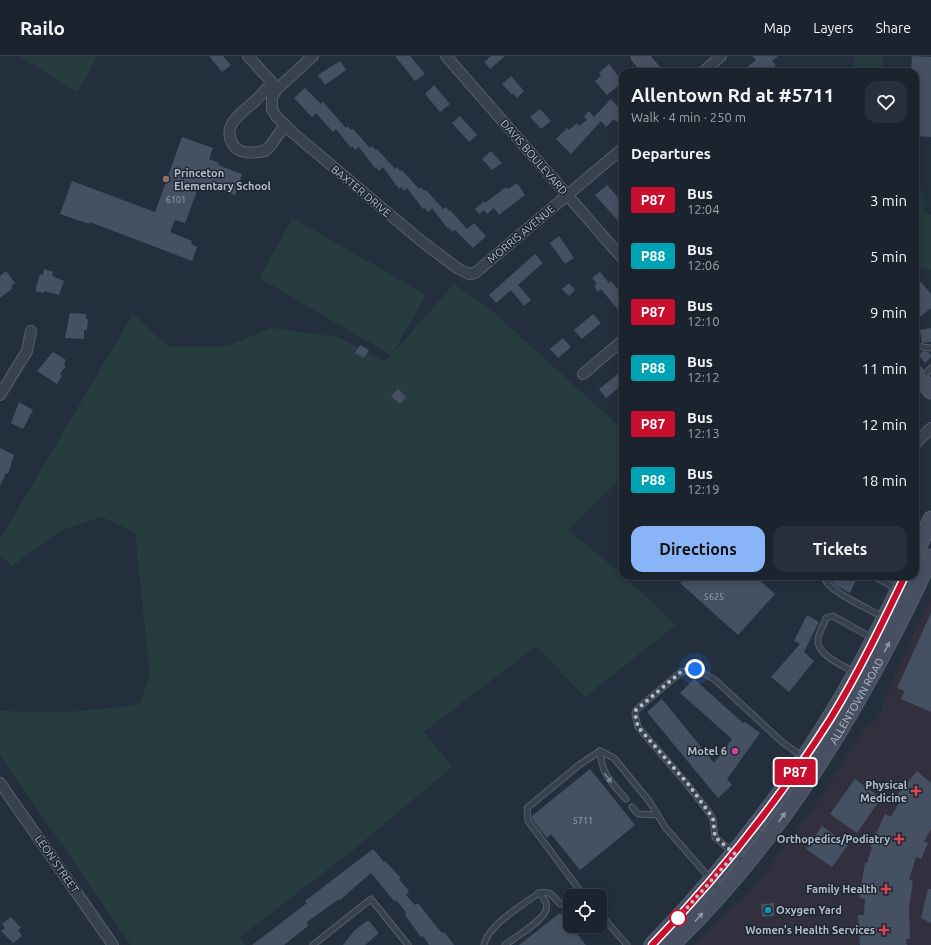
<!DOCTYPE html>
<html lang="en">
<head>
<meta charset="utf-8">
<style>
	body { margin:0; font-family:Ubuntu,sans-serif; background:#282f3a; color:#f1f3f6; height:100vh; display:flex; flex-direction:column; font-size:15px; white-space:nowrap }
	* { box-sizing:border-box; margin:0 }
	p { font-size:13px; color:#a0a4aa }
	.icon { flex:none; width:22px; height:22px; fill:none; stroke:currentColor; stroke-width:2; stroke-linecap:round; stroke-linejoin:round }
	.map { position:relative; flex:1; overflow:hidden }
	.panel { position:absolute; left:619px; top:12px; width:300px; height:512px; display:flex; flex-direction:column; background:#1b232e; border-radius:12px; box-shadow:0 2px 10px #0003,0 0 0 1px #39404a }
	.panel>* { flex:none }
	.badge { padding:0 8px; border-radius:3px; font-size:14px; line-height:26px }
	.tools { position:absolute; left:563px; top:833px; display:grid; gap:8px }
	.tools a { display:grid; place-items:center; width:44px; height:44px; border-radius:8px; background:#1b232e; box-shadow:0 2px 10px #0003,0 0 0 1px #39404a; font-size:20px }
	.you { position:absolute; width:20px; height:20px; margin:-10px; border:3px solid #fff; border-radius:50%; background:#1a73e8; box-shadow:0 0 0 6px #1a73e833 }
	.map>.badge { position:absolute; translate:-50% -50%; box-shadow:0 0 0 2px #fff }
	h2 { padding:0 12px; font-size:15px; line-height:36px }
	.round { display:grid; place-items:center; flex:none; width:42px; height:42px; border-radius:12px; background:#282f3a }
	.headline { display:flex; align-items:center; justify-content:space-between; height:68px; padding:0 12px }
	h1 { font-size:19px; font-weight:700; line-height:30px }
	.action { display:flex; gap:8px; margin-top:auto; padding:8px 12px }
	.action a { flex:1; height:46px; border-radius:12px; background:#8ab4f8; color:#111; font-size:16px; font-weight:700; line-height:46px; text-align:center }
	.action a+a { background:#282f3a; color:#f1f3f6 }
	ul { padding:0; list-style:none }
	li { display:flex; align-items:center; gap:12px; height:56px; padding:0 12px }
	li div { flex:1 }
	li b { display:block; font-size:15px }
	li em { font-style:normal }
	li .badge { min-width:44px; font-weight:700; text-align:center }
	header { display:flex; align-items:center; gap:24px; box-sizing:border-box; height:56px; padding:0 20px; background:#1b232e; border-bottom:1px solid #39404a }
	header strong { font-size:19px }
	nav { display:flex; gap:22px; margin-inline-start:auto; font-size:14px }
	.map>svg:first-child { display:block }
	.medical { fill:#32303f }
	.green { fill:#263c3f }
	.building { fill:#455162 }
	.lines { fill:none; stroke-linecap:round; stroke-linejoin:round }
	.service-casing { stroke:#565f6c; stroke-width:7 }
	.minor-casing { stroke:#565f6c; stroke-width:12 }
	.secondary-casing { stroke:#565f6c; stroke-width:17 }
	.service { stroke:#38414e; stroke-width:5 }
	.minor { stroke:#38414e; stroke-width:10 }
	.secondary { stroke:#465061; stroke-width:15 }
	.oneway { fill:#8e96a5 }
	.oneway2 { fill:#7c8592 }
	.line-casing { stroke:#fff; stroke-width:9 }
	.line { stroke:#c8102e; stroke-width:6 }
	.walk { stroke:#b4bcc9; stroke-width:4; stroke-dasharray:0 7.2 }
	.education-dot { fill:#8d6e63; stroke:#1d2633; stroke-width:1.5 }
	.hotel-dot { fill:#d1479c; stroke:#1d2633; stroke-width:1.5 }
	.health-dot { fill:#e0444e; stroke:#1d2633; stroke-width:1.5 }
	.culture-dot { fill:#0f9aa8; stroke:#1d2633; stroke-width:1.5 }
	.stop-dot { fill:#fff; stroke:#c8102e; stroke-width:2 }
	.labels { text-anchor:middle; stroke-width:3; stroke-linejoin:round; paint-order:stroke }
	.number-label { font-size:9px; fill:#98a1af }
	.street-label { font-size:11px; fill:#b4bcc9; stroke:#1d2633 }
	.poi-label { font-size:11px; font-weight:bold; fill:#b4bcc9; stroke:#1d2633; text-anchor:end }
</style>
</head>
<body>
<header>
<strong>Railo</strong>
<nav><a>Map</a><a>Layers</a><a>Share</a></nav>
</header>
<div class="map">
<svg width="931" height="889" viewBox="0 0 931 889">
	<rect width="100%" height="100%" fill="#242f3e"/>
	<path class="medical" d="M931,543V889H694L724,858L740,847L752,833L793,781L824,736L864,673L878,662L896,616Z"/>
	<g class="green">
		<path d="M19,0H98L77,36Z"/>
		<path d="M855,0H884L881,16H851Z"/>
		<path d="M915,135H923L924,157L931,159V215L928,212L915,210Z"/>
		<path d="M293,162L426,239L393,297L454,228L490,253L623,374V420L568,474L624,520L676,569L585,641L536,590L424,676L452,711L353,794L240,881L245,889H131L0,699V655L68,656L139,649L150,620L135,477L102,461L60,475L12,510L0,500V483L133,258L169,291L227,290L271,272L338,281L384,305L391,299L259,222Z"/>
	</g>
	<g class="building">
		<path d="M209,0H223L231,9L222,16Z"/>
		<path d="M395,0H410L425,18L415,25Z"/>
		<path d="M491,0H505L490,13L484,6Z"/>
		<path d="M752,0H778L772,5L776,9L769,16H741L756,4Z"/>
		<path d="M912,0L931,1V81L915,80V16H911Z"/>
		<path d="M340,5L346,14L325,29L318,19Z"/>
		<path d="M609,8L623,26L607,39L595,25L601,20L599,17Z"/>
		<path d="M511,20L524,35L517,42L513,37L512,39L502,28Z"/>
		<path d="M434,29L450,48L440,56L425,38Z"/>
		<path d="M305,32L321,48L323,46L346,72L348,70L351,74L353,73L370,92L372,90L376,94L377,93L395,113L397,111L400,115L402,114L419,133L421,131L424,135L426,134L443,153L446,151L449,155L450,154L467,173L474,167L486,180L473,192L455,174L452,176L449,172L448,173L432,152L428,156L425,152L423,153L407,132L404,135L401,131L399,133L383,111L379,115L376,111L375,112L359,91L355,94L352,90L351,92L336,73L333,76L316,57L312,61L309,58L294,42Z"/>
		<path d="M611,43L617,50L623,45V60L617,66L614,63L606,71L601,65L571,98L556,83L567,72L569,74L577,67L579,70L587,64L584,60L589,55L594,61Z"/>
		<path d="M540,53L551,65L541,73L530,61Z"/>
		<path d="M460,60L477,79L469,86L452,67Z"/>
		<path d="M182,81L213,92L209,103L219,107L218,109L242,118L235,139L200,127L185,167L175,164L170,176L192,185L191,188L197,191L192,205L90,166L89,168L60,158L72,125L155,156Z"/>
		<path d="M491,95L502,107L492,114L482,103Z"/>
		<path d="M517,127L525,139L499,159L494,152L487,158L484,154L479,158L475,153L484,145L485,147L506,131L508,133Z"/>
		<path d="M607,129L623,147V163L619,166L595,139Z"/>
		<path d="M559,180L574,202L565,208L550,187Z"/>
		<path d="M535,198L543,207L518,229L531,244L524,250L511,234L496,247L489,239Z"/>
		<path d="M44,213L53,216L52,220L64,225L59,239L44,235V237L35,235L40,218L43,219Z"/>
		<path d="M6,215L15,227L11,230L13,232L0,242V220Z"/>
		<path d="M600,216L609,227L611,225L623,239V260L601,233L598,236L594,230L597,228L592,222Z"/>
		<path d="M921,226L931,238V252L920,261L915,255V230Z"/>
		<path d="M569,227L575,234L569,240L562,233Z"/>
		<path d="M70,257L86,258V263H88L87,274H84V283L65,282Z"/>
		<path d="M593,258L601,267L582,283L574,274Z"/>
		<path d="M931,272V286L922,287L920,274Z"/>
		<path d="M563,282L571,291L558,302L550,293Z"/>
		<path d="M360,289L369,294L364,302L355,297Z"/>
		<path d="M923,295L928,296L931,299V301L925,307L918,299Z"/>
		<path d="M53,296L66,304L64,309L66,310L60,318L62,320L57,328L37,315Z"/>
		<path d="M623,314V328L606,342L599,333Z"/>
		<path d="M398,333L406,341L400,348L391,340Z"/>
		<path d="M19,346L33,354L23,373L11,367Z"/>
		<path d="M0,392L14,399L8,418L6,417L0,430Z"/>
		<path d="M686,520H755L775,538L738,579L680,527Z"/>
		<path d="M831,520L840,523L842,520H858L850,537L835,529L830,523Z"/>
		<path d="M931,557V656L901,643L905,635L897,632Z"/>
		<path d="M807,559L819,566L804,596L814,605L789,636L771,621L800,588L794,585Z"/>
		<path d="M694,623L743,667L745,666L760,677L727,723L732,729L718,742L647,656L662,643L714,707L732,683L680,637Z"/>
		<path d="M590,713L635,769L580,814L551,778L547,782L532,763V760Z"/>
		<path d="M917,715L931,727V773L924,785L928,787L921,803L916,801L909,824L913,825L909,852L910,883H906L907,889H860L858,859H864L865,843L859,842L865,807H867L872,791H870L885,758L891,761L899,747L894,743Z"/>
		<path d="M855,723L881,742L857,777L830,758Z"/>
		<path d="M822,770L848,789L832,811L806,793Z"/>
		<path d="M373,793L384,806L385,805L401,822L399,823L409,835L406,839L415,849L418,847L435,869L442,877L444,876L454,889H429L423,880L421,881L405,859L406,856L396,844L395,846L371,817L340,844L339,843L307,866L308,870L284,889H252L307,847L305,845Z"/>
		<path d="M928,833H931V867L921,862Z"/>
		<path d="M774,847V860L762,861L761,848Z"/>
		<path d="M560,857L586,889H519Z"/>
		<path d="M11,861L21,872L18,874L22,880L13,887L1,875L5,872L2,868Z"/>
		<path d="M367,865H369L378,876V878L365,889H343L355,874Z"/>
	</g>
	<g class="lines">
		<g class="service-casing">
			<g id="service">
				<path d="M915,290L931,292"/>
				<path d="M922,322L931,312"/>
				<path d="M823,520C828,536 868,552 883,561"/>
				<path d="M873,520L897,533"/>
				<path d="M854,616C844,610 815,598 818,583C819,576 824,569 826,562L833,560L872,582"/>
				<path d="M600,695C602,719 611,726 626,743"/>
				<path d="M632,751L638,758L658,759"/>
				<path d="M745,807L715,781L713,763L710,758L687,728L638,671L635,658L636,654L681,616L695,613L714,623L782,686L816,710"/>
				<path d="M584,840L528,765L527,752L579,709L600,695L614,702L649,745L665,771L721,835"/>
				<path d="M600,858L627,889"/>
				<path d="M313,889L371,843L408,889"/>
				<path d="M484,889C487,870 524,848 539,837C550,834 553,840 560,848"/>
				<path d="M505,889C514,882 543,865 546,854C548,848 544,841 539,837"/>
			</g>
		</g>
		<g class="minor-casing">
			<g id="minor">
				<path d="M248,0L276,31"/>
				<path d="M313,0L277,33L272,41V53L276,60L293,77L420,184L457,212L469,218L475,217L623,92"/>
				<path d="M446,0L623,203"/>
				<path d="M703,16L721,0"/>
				<path d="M272,27C266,33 261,39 255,45C242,57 221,68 233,89C240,99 254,97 265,95L271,89L285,69"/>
				<path d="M583,318L623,284"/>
				<path d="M0,339L27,295L31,275"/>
				<path d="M915,388L931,372"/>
				<path d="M0,727L113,889"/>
			</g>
		</g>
		<g class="secondary-casing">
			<g id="secondary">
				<path d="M639,0L653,16"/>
				<path d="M915,317L931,335"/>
				<path d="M915,499L931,463"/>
				<path d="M652,889C760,778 840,661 905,520"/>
				<path id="s1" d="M672,889C785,780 866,642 931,501"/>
			</g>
		</g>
		<use href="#service" class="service"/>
		<use href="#minor" class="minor"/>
		<use href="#secondary" class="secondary"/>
	</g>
	<defs><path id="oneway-solid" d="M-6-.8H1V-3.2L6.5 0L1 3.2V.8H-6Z"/></defs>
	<g class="oneway">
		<use href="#oneway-solid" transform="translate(887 591) rotate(-63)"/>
		<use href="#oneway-solid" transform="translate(782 761) rotate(-54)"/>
		<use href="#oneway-solid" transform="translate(699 861) rotate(-48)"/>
	</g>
	<use class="oneway2" href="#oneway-solid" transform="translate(608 722) rotate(53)"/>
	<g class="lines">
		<g class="line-casing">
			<path id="line" d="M652,889C720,819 779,744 831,662C859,616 882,568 905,520"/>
		</g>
		<use href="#line" class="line"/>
		<path class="walk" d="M678,862L735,798L715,781L713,763L710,758L688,728L638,671L635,658L636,654L681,616L686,613H695"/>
	</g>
	<circle class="education-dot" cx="166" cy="123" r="4"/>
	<circle class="hotel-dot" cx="735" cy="695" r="4"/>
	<g class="health-dot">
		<path d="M914 729h4v4h4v4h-4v4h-4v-4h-4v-4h4z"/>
		<path d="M897 777h4v4h4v4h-4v4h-4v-4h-4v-4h4z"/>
		<path d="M884 827h4v4h4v4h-4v4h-4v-4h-4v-4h4z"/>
		<path d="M882 868h4v4h4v4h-4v4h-4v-4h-4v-4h4z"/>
	</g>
	<circle class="culture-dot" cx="768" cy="854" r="4"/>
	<circle class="stop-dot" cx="678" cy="862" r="8"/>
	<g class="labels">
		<g class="number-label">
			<text x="176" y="147">6101</text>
			<text x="714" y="544">5625</text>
			<text x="583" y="768">5711</text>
		</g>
		<g class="street-label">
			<text transform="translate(534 101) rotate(49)" y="4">DAVIS BOULEVARD</text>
			<text transform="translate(361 135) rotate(40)" y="4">BAXTER DRIVE</text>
			<text transform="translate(521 178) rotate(-40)" y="4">MORRIS AVENUE</text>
			<text dy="4" stroke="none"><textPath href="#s1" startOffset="307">ALLENTOWN ROAD</textPath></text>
			<text transform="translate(57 808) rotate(55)" y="4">LEON STREET</text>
		</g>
		<g class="poi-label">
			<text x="174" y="121" text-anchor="start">Princeton<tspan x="174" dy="13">Elementary School</tspan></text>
			<text x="727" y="699">Motel 6</text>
			<text x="907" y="733">Physical<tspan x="907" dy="13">Medicine</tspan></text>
			<text x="890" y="787">Orthopedics/Podiatry</text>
			<text x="877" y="837">Family Health</text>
			<text x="776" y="858" text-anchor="start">Oxygen Yard</text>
			<text x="875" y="878">Women's Health Services</text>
		</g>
	</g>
</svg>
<div class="tools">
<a><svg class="icon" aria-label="locate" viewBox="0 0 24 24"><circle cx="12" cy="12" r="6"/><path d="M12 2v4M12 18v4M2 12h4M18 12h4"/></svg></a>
</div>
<div class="you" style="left:695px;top:613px"></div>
<b class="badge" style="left:795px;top:716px;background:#c8102e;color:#fff">P87</b>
<section class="panel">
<div class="headline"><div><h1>Allentown Rd at #5711</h1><p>Walk · 4 min · 250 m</p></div><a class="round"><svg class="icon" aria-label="heart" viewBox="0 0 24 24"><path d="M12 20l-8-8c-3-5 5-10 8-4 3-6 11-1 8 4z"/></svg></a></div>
<h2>Departures</h2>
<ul>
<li><span class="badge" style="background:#c8102e;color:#fff">P87</span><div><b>Bus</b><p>12:04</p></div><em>3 min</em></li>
<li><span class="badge" style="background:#00a3b4;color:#fff">P88</span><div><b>Bus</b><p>12:06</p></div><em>5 min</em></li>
<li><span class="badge" style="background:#c8102e;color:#fff">P87</span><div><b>Bus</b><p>12:10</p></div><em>9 min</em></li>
<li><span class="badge" style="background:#00a3b4;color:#fff">P88</span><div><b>Bus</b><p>12:12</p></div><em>11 min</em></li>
<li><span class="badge" style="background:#c8102e;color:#fff">P87</span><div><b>Bus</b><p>12:13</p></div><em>12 min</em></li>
<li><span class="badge" style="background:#00a3b4;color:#fff">P88</span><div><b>Bus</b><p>12:19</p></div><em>18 min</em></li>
</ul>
<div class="action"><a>Directions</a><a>Tickets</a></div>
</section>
</div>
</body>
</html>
